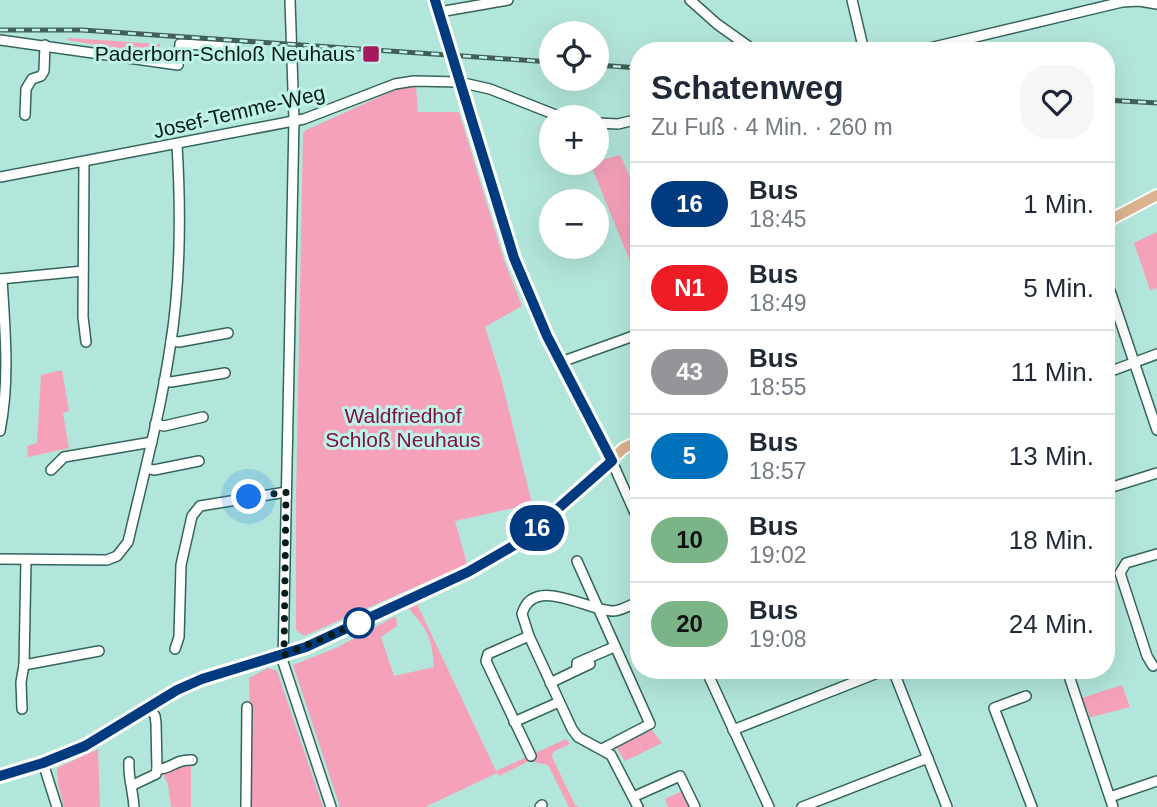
<!DOCTYPE html>
<html lang="de">
<head>
<meta charset="utf-8">
<style>
	body { margin:0; font-family:Helvetica,sans-serif; background:#f6f6f7; color:#1f2937; height:100vh; display:flex; flex-direction:column; font-size:26px; white-space:nowrap }
	* { box-sizing:border-box; margin:0 }
	p { font-size:23px; color:#747a83 }
	.icon { flex:none; width:38px; height:38px; fill:none; stroke:currentColor; stroke-width:2; stroke-linecap:round; stroke-linejoin:round }
	.map { position:relative; flex:1; overflow:hidden }
	.panel { position:absolute; left:630px; top:42px; width:485px; height:637px; display:flex; flex-direction:column; background:#fff; border-radius:28px; box-shadow:0 7px 28px #0002 }
	.panel>* { flex:none }
	.badge { padding:0 14px; border-radius:23px; font-size:24px; line-height:46px }
	.fabs { position:absolute; left:539px; top:21px; display:grid; gap:14px }
	.fabs a { display:grid; place-items:center; width:70px; height:70px; border-radius:50%; background:#fff; box-shadow:0 7px 28px #0002; font-size:35px }
	.you { position:absolute; width:35px; height:35px; margin:-18px; border:5px solid #fff; border-radius:50%; background:#1a73e8; box-shadow:0 0 0 10px #1a73e833 }
	.map>.badge { position:absolute; translate:-50% -50%; box-shadow:0 0 0 4px #fff }
	.round { display:grid; place-items:center; flex:none; width:74px; height:74px; border-radius:28px; background:#f6f6f7 }
	.head { display:flex; align-items:center; justify-content:space-between; height:119px; padding:0 21px }
	h1 { font-size:33px; font-weight:700; line-height:52px }
	ul { padding:0; list-style:none }
	li { display:flex; align-items:center; gap:21px; height:84px; padding:0 21px; border-top:2px solid #e0e1e3 }
	li div { flex:1 }
	li b { display:block; font-size:26px }
	li em { font-style:normal }
	li .badge { min-width:77px; font-weight:700; text-align:center }
	.map>svg:first-child { display:block }
	.green { fill:#f5a1ba }
	.lines { fill:none; stroke-linecap:round; stroke-linejoin:round }
	.minor-casing { stroke:#34645b; stroke-width:12 }
	.major-casing { stroke:#fff; stroke-width:14 }
	.minor { stroke:#fff; stroke-width:9 }
	.major { stroke:#dbb390; stroke-width:10 }
	.rail-casing { stroke:#415f59; stroke-width:5 }
	.rail { stroke:#c0f3e8; stroke-width:2.5; stroke-dasharray:8; stroke-linecap:butt }
	.line-casing { stroke:#fff; stroke-width:16 }
	.line { stroke:#003b80; stroke-width:10 }
	.walk { stroke:#081c18; stroke-width:7; stroke-dasharray:0 12.6 }
	.poi-dot { fill:#a7195a; stroke:#c0f3e8; stroke-width:2.5 }
	.stop-dot { fill:#fff; stroke:#003b80; stroke-width:3.5 }
	.labels { text-anchor:middle; stroke-width:6; stroke-linejoin:round; paint-order:stroke }
	.poi-label { font-size:21px; fill:#081c18; stroke:#c0f3e8; text-anchor:end }
	.street-label { font-size:21px; fill:#081c18; stroke:#c0f3e8 }
	.park-label { font-size:21px; fill:#811044; stroke:#c0f3e8 }
</style>
</head>
<body>
<div class="map">
<svg width="1157" height="807" viewBox="0 0 1157 807">
	<rect width="100%" height="100%" fill="#b3e6db"/>
	<g class="green">
		<path d="M69,38L160,44L159,55L66,40Z"/>
		<path d="M416,86L418,112H459L504,260L522,306L485,327L501,378L532,504L455,521L467,564L304,636L296,630V499L303,134L306,130L397,89Z"/>
		<path d="M620,155L632,182L639,180V275L636,276L590,163Z"/>
		<path d="M1157,232V288L1150,290L1134,243Z"/>
		<path d="M62,370L69,411L63,413L69,448L28,457L27,446L37,443L41,375Z"/>
		<path d="M417,604L496,771L566,739L570,744L553,752L552,757L575,805L579,807H569L548,765L529,761L499,776L497,773L425,807H340L293,665L336,648L396,616L397,626L381,637L394,676L434,667C432,638 428,630 409,609Z"/>
		<path d="M268,668L277,671L323,807H252L249,678Z"/>
		<path d="M1122,685L1130,707L1088,718L1089,714L1082,698Z"/>
		<path d="M652,730L662,743L625,761L616,747Z"/>
		<path d="M98,749L100,807H64L58,784L57,768Z"/>
		<path d="M183,762L191,763V807H171L168,784L163,774Z"/>
		<path d="M682,791L689,807H668L665,799Z"/>
	</g>
	<g class="lines">
		<g class="minor-casing">
			<g id="minor">
				<path d="M290,0L294,120L283,662L331,807"/>
				<path d="M435,0L514,258L541,322L605,446L639,522"/>
				<path d="M690,0L717,24L755,51"/>
				<path d="M852,0L864,51"/>
				<path d="M439,12L508,0"/>
				<path d="M0,40L178,65L180,44L232,46"/>
				<path d="M917,51L1122,2L1139,1L1157,4"/>
				<path d="M25,115L26,89L32,79L41,76L44,71L45,45"/>
				<path d="M597,123L618,124L639,119"/>
				<path d="M84,163L83,317L86,342"/>
				<path d="M0,177L304,119L395,84L414,81L459,82L490,89L561,117"/>
				<path d="M0,279L83,271"/>
				<path d="M1106,279L1157,430"/>
				<path d="M171,341L179,342L228,333"/>
				<path d="M561,362L639,334"/>
				<path d="M1106,373L1157,354"/>
				<path d="M164,381L171,382L225,373"/>
				<path d="M155,424L164,426L203,417"/>
				<path d="M0,431C10,380 5,331 2,279"/>
				<path d="M146,468L154,470L199,461"/>
				<path d="M51,470L64,457L152,442"/>
				<path d="M1106,489L1157,473"/>
				<path d="M0,559L107,560L117,556L128,542C143,478 160,414 170,348C181,281 181,212 177,145"/>
				<path d="M577,561L650,724L602,749"/>
				<path d="M529,636L488,654L486,661L531,756"/>
				<path d="M175,649L179,637L181,565L192,516L200,506L286,492"/>
				<path d="M24,665L99,651"/>
				<path d="M1153,666L1147,656L1120,573L1126,563L1157,554"/>
				<path d="M577,670L590,664L587,659"/>
				<path d="M706,670L769,807"/>
				<path d="M893,670L947,807"/>
				<path d="M1067,670L1113,807"/>
				<path d="M550,683L577,670V663L614,647"/>
				<path d="M1026,696L994,708L1032,807"/>
				<path d="M22,709L21,682L24,665L26,560"/>
				<path d="M514,722L559,702"/>
				<path d="M733,730L885,670"/>
				<path d="M129,762C128,778 133,790 134,807"/>
				<path d="M43,763L57,807"/>
				<path d="M157,769C171,770 174,759 192,760"/>
				<path d="M133,785L156,774L157,769L156,723L155,716L148,706"/>
				<path d="M633,797L680,776L695,807"/>
				<path d="M1110,797L1157,781"/>
				<path d="M246,807L247,707"/>
				<path d="M540,807L542,805"/>
				<path d="M638,807L611,755L578,737L572,729L529,636L522,614C533,574 588,611 613,611C621,611 631,605 639,601"/>
				<path d="M802,807L928,758"/>
			</g>
		</g>
		<g class="major-casing">
			<g id="major">
				<path d="M1106,222L1157,195"/>
				<path d="M0,776L43,763L85,746L177,690L202,679L306,647L470,571L529,534L624,448L639,441"/>
			</g>
		</g>
		<use href="#minor" class="minor"/>
		<use href="#major" class="major"/>
		<g class="rail-casing">
			<g id="rail">
				<path d="M0,30H82L551,62"/>
				<path d="M597,65L639,68"/>
				<path d="M1106,100L1157,103"/>
			</g>
		</g>
		<use href="#rail" class="rail"/>
	</g>
	<g class="lines">
		<g class="line-casing">
			<path id="line" d="M0,776L43,763L85,746L177,690L202,679L306,647L468,572L513,546L529,534L612,461L547,336L514,258L435,0"/>
		</g>
		<use href="#line" class="line"/>
		<path class="walk" d="M249,497L286,492L284,655L359,623"/>
	</g>
	<rect class="poi-dot" x="362" y="45" width="18" height="18" rx="3.5"/>
	<circle class="stop-dot" cx="359" cy="623" r="14"/>
	<g class="labels">
		<g class="poi-label">
			<text x="355" y="61">Paderborn-Schloß Neuhaus</text>
		</g>
		<g class="street-label">
			<text transform="translate(239 112) rotate(-13)" y="7">Josef-Temme-Weg</text>
		</g>
		<g class="park-label">
			<text x="403" y="423">Waldfriedhof<tspan x="403" dy="24">Schloß Neuhaus</tspan></text>
		</g>
	</g>
</svg>
<div class="fabs">
<a><svg class="icon" aria-label="locate" viewBox="0 0 24 24"><circle cx="12" cy="12" r="6"/><path d="M12 2v4M12 18v4M2 12h4M18 12h4"/></svg></a>
<a>+</a>
<a>−</a>
</div>
<div class="you" style="left:249px;top:497px"></div>
<b class="badge" style="left:537px;top:528px;background:#003b80;color:#fff">16</b>
<section class="panel">
<div class="head"><div><h1>Schatenweg</h1><p>Zu Fuß · 4 Min. · 260 m</p></div><a class="round"><svg class="icon" aria-label="heart" viewBox="0 0 24 24"><path d="M12 20l-8-8c-3-5 5-10 8-4 3-6 11-1 8 4z"/></svg></a></div>
<ul>
<li><span class="badge" style="background:#003b80;color:#fff">16</span><div><b>Bus</b><p>18:45</p></div><em>1 Min.</em></li>
<li><span class="badge" style="background:#ee1c25;color:#fff">N1</span><div><b>Bus</b><p>18:49</p></div><em>5 Min.</em></li>
<li><span class="badge" style="background:#949599;color:#fff">43</span><div><b>Bus</b><p>18:55</p></div><em>11 Min.</em></li>
<li><span class="badge" style="background:#0072bc;color:#fff">5</span><div><b>Bus</b><p>18:57</p></div><em>13 Min.</em></li>
<li><span class="badge" style="background:#7bb587;color:#111">10</span><div><b>Bus</b><p>19:02</p></div><em>18 Min.</em></li>
<li><span class="badge" style="background:#7bb587;color:#111">20</span><div><b>Bus</b><p>19:08</p></div><em>24 Min.</em></li>
</ul>
</section>
</div>
</body>
</html>
